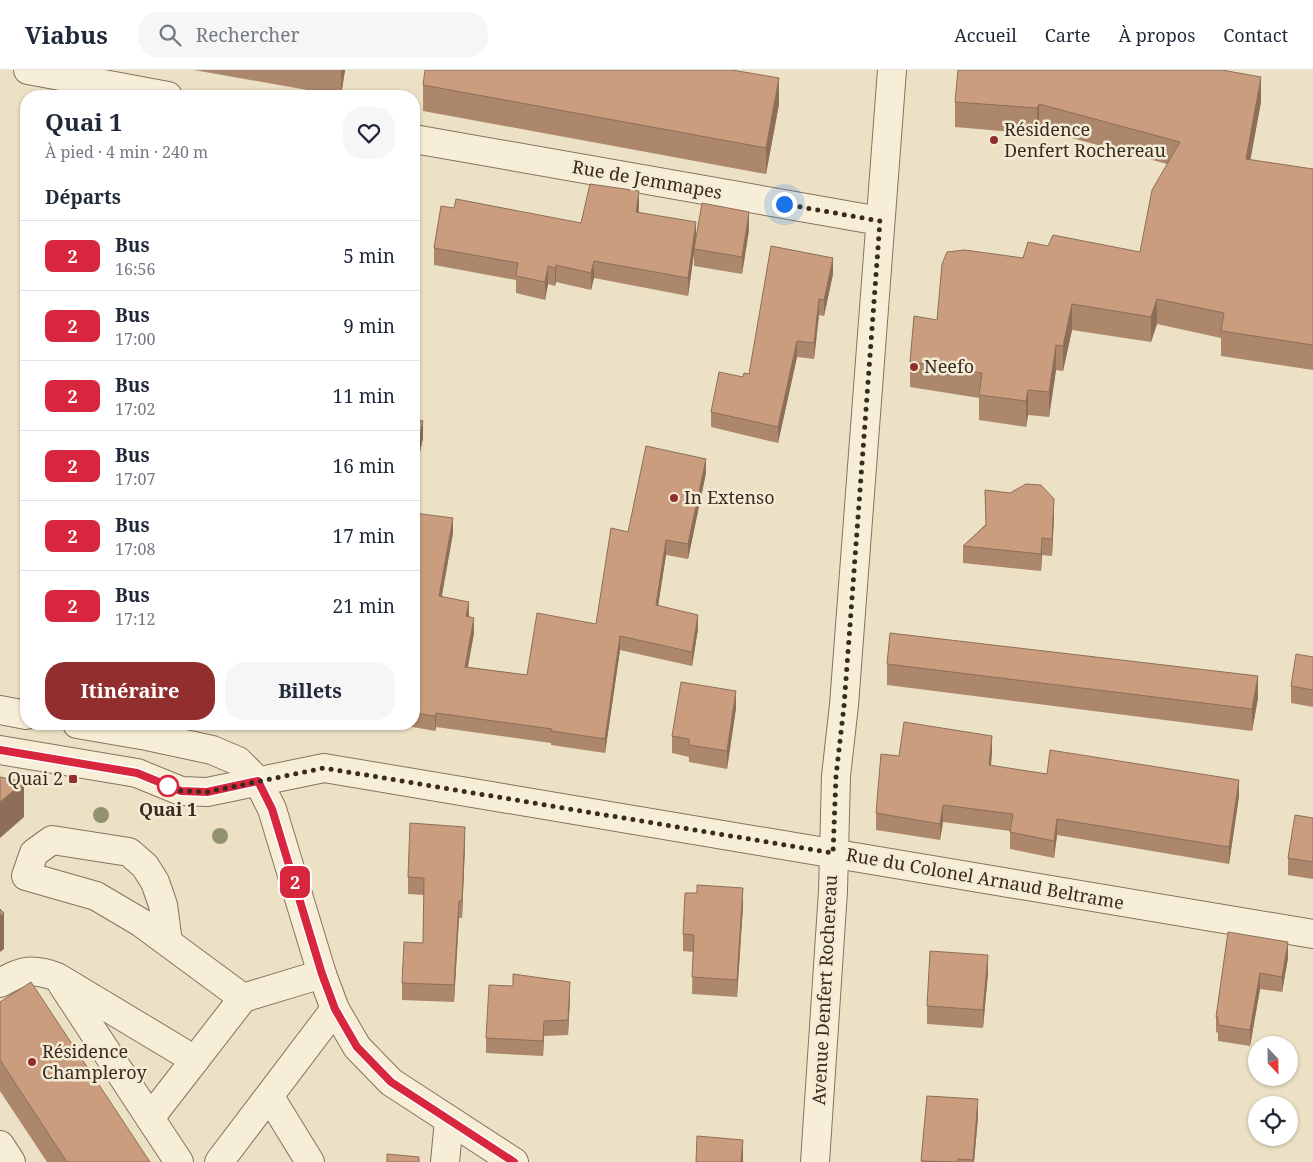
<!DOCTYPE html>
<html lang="fr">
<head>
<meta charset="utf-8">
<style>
	body { margin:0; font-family:"Noto Serif",serif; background:#f6f6f7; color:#1f2937; height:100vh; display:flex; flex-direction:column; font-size:19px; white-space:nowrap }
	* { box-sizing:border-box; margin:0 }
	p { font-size:16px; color:#747a83 }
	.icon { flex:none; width:28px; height:28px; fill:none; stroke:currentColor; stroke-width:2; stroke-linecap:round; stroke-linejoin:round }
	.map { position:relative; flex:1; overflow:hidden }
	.side { position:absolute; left:20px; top:20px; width:400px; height:640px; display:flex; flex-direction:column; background:#fff; border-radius:20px; box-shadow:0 1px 4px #0004 }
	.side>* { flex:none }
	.badge { padding:0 10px; border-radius:8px; font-size:18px; line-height:32px }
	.needle { width:32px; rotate:158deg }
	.controls { position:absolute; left:1248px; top:966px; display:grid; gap:10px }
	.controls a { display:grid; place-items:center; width:50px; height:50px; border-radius:50%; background:#fff; box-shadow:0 1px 4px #0004; font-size:25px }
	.you { position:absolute; width:25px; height:25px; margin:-12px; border:4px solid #fff; border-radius:50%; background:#1a73e8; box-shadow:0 0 0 8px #1a73e833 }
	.map>.badge { position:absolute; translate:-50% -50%; box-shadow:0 0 0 2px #fff }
	h2 { padding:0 25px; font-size:19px; line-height:45px }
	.round { display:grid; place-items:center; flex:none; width:52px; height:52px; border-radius:20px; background:#f6f6f7 }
	.overview { display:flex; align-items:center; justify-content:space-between; height:85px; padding:0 25px }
	h1 { font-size:24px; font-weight:700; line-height:38px }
	.cta { display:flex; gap:10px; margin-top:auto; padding:10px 25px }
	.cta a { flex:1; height:58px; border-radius:20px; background:#932e2f; color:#fff; font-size:20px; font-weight:700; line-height:58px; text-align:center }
	.cta a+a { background:#f6f6f7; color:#1f2937 }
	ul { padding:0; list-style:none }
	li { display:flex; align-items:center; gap:15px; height:70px; padding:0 25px; border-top:1px solid #e0e1e3 }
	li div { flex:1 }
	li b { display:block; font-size:19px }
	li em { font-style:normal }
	li .badge { min-width:55px; font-weight:700; text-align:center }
	header { display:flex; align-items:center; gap:30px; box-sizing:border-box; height:70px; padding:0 25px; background:#fff; border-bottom:1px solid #e0e1e3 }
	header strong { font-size:24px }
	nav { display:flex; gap:28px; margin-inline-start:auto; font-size:18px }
	.search { width:350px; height:45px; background:#f6f6f7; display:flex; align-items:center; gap:12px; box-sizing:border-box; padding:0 18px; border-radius:20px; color:#747a83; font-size:19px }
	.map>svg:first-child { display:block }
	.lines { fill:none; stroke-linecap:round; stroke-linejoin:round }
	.minor-casing { stroke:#87735c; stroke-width:30 }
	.minor { stroke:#f7eed8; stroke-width:28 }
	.tree { fill:#92936e }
	.wall { fill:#ad876c }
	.shaded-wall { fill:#8d6e58 }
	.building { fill:#c99d7d; stroke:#8d6e58 }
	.line-casing { stroke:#fff; stroke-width:11 }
	.line { stroke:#d7263d; stroke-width:8 }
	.walk { stroke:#382b1f; stroke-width:5; stroke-dasharray:0 9 }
	.poi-dot { fill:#932e2f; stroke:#f4ebd5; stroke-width:2 }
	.stop-dot { fill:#fff; stroke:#d7263d; stroke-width:2.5 }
	.labels { text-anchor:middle; stroke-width:5; stroke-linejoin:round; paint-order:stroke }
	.poi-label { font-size:18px; fill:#382b1f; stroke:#f4ebd5; text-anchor:start }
	.street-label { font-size:18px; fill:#382b1f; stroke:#f4ebd5 }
	.stop-label { font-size:18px; font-weight:bold; fill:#382b1f; stroke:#f4ebd5 }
</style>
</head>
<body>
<header>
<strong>Viabus</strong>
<div class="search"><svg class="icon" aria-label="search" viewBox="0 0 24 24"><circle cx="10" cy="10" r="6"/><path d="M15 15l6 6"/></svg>Rechercher</div>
<nav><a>Accueil</a><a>Carte</a><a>À propos</a><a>Contact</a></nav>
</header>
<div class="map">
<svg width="1313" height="1092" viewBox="0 0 1313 1092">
	<rect width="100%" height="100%" fill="#ece1c5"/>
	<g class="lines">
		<g class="minor-casing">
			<g id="minor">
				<path d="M28,0L168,26"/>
				<path d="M414,69L880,151"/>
				<path d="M0,640L26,645"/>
				<path d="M77,654L147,666L212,680L238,691L258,711L272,739L322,904L335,939L357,977L391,1012L514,1092"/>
				<path d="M0,680L137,703L181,721L207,722L324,698L1313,864"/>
				<path d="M168,872L163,835L155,812L145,796L129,782L52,770L34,783L26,806L96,826L140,852L243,928L322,904"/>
				<path d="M0,913C22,900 33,898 57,907L195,990"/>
				<path d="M62,914L150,1048"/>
				<path d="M270,1027L310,1092"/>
				<path d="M0,1075L11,1092"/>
				<path d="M179,1092L150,1048L243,928"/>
				<path d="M219,1092L335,939"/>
				<path d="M445,1092L449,1050"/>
				<path d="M815,1092L833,821L836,706L844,635L892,0"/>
			</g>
		</g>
		<use href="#minor" class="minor"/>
	</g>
	<g class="tree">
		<circle cx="101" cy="745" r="8"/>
		<circle cx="220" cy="766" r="8"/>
	</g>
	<g class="wall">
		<path d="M194,0H345L341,26Z"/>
		<path d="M423,15L779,34L766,104L423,41Z"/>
		<path d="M955,32H1261L1250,90L1313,99V300L1221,286V268L1157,254L1151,272L1072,260L1063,301L1056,300L1049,347L1028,345L1026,357L979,350V328L910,317V292L937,250L1023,188L1048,176L1140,182L1167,94L1039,59L1037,64L955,57Z"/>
		<path d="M454,138L581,153L639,138V142L696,169L749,160L742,204L694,196V182L688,226L594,208L591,220L556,212L555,216L548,214L545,230L516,223V210L434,195V178Z"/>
		<path d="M833,204L824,246L819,245L814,289L797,287L778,373L711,357V342L743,307L749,304Z"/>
		<path d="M414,349L423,368L415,405H414Z"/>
		<path d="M706,403L688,489L666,485L658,536L698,559L692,596L620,580L605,683L551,675V673L436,657L435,661L396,654H414V443L453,463L442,526L469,547L474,563L468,597L527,605L596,554L628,462Z"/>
		<path d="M1010,423L1054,446L1052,486L1042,485L1041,501L963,493V476L985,455Z"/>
		<path d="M1313,587V637L1291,633V616Z"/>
		<path d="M887,594L1258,628L1252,661L887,615Z"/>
		<path d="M736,638L727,699L689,692V687L672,683V666Z"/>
		<path d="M992,683L991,696L1047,704L1239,726L1229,794L1057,765L1054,788L1010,779V761L943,752L940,770L876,760V743L899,686Z"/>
		<path d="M1313,748V809L1288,805V788Z"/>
		<path d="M465,774L462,848H459L454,932L402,930V913L423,873L424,825L408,824V807Z"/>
		<path d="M743,836L737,927L692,924L693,882L683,881V864Z"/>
		<path d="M1228,862L1288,888L1282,922L1260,919L1250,976L1218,971V963L1216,962V947Z"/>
		<path d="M988,903L983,958L927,954V936Z"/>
		<path d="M570,927L568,965L544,966L543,986L486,983V968Z"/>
		<path d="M0,932L150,1092H47L0,1021Z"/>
		<path d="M927,1026L978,1047L974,1092H921Z"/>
	</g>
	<g class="shaded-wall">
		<path d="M341,0H345L341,26Z"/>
		<path d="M1261,7V32L1246,114V89Z"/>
		<path d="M779,8V34L766,104V78Z"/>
		<path d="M1039,34V59L1037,64V38Z"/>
		<path d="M639,121V138L636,159V142Z"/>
		<path d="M749,142V160L742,204V187Z"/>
		<path d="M696,152V170L688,226V208Z"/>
		<path d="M833,188V204L824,246V230Z"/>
		<path d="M594,191V208L591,220V203Z"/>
		<path d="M556,195V212L555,216V198Z"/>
		<path d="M548,196V214L545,230V212Z"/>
		<path d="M819,229V245L814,289V273Z"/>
		<path d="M1157,229V254L1151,272V247Z"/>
		<path d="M1072,234V260L1063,301V276Z"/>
		<path d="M797,271V287L778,373V357Z"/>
		<path d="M1056,275V300L1049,347V322Z"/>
		<path d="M1028,320V345L1026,357V331Z"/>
		<path d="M423,351V368L415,405V388Z"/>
		<path d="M706,389V403L688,489V474Z"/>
		<path d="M1054,429V446L1052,486V469Z"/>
		<path d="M453,448V463L439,540V526Z"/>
		<path d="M1042,468V485L1041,501V484Z"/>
		<path d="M666,470V485L656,549V535Z"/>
		<path d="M469,532V546L466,560V546Z"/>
		<path d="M698,545V559L692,596V582Z"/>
		<path d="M474,548V563L465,611V597Z"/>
		<path d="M620,566V580L605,683V669Z"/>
		<path d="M1258,606V628L1252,661V639Z"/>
		<path d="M736,621V638L727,699V681Z"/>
		<path d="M436,643V657L435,661V646Z"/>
		<path d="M992,666V683L989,712V695Z"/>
		<path d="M1239,710V726L1229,794V777Z"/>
		<path d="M24,712V747L0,768V732Z"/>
		<path d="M943,735V752L940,770V754Z"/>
		<path d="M1057,749V765L1054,788V771Z"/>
		<path d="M465,757V774L462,848V831Z"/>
		<path d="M743,818V836L737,927V910Z"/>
		<path d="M459,831V848L454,932V915Z"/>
		<path d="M4,843V879L0,882V846Z"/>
		<path d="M1288,872V888L1282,922V907Z"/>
		<path d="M988,885V903L983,958V940Z"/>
		<path d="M1260,903V919L1250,976V960Z"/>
		<path d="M570,912V927L568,965V950Z"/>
		<path d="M544,951V966L543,986V971Z"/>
		<path d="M978,1029V1047L974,1092H973Z"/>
		<path d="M743,1070V1092H741Z"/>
	</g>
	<g class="building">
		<path d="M425,0H732L779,8L766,78L423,15Z"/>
		<path d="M958,0H1222L1261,7L1246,89L1313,99V275L1221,261L1224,243L1157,229L1151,247L1072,234L1063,276L1056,275L1049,322L1028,320L1026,331L979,325L982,303L910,292L914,246L937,250L942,194L947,182L965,180L1023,188L1028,172L1048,176L1053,165L1140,182L1152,120L1180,72L1039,34L1037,38L955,32Z"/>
		<path d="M590,114L639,121L636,142L696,152L688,208L594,191L591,203L556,195L555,198L548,196L545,212L516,206L518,193L434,178L441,136L454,138L456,129L581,153Z"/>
		<path d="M702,133L749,142L742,187L694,179Z"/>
		<path d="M771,176L833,188L824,230L819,229L814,273L797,271L778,357L711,342L719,302L743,307L744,303L749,304Z"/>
		<path d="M414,349L423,351L415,388H414Z"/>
		<path d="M646,376L706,389L688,474L666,470L656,535L698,545L692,582L620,566L605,669L551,661L552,659L436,643L435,646L414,643V443L453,448L439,526L469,532L466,546L474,548L465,597L527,605L537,543L596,554L611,458L628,462Z"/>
		<path d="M1026,414L1041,415L1054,429L1052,469L1042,468L1041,484L963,476L986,455L985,420L1010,423Z"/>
		<path d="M890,563L1258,606L1252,639L887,594Z"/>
		<path d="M1296,584L1313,587V620L1291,616Z"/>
		<path d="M681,612L736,621L727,681L689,675V669L672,666Z"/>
		<path d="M904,652L992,666L989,695L1047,704L1050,680L1239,710L1229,777L1057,749L1054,771L1010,762L1013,744L943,735L940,754L876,743L881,684L899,686Z"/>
		<path d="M0,707L24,712L0,732Z"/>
		<path d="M1295,745L1313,748V792L1288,788Z"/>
		<path d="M410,753L465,757L462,831H459L454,915L402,913L404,872L423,873L424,808L408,807Z"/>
		<path d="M697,815L743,818L737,910L692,907L694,865L683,864L685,823H697Z"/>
		<path d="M0,839L4,843L0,846Z"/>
		<path d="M1228,862L1288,872L1282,907L1260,903L1250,960L1218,955V947H1216Z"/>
		<path d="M930,881L988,885L983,940L927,936Z"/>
		<path d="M513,904L570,912L568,950L544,951L543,971L486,968L489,915L513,916Z"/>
		<path d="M31,912L150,1092H67L0,990V932Z"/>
		<path d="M927,1026L978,1029L973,1090L958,1089V1092L921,1091Z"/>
		<path d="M697,1066L743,1070L741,1092H696Z"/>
		<path d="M387,1084L419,1087V1092H387Z"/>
	</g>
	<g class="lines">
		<g class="line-casing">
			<path id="line" d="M0,680L137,703L181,721L207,722L258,711L272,739L322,904L335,939L357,977L391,1012L514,1092"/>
		</g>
		<use href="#line" class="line"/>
		<path class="walk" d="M168,716L166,715L181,721L207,722L324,698L833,783L836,706L844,636L880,151L784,134"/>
	</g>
	<g class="poi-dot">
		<circle cx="994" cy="70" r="5"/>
		<circle cx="914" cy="297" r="5"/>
		<circle cx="674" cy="428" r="5"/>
		<rect x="68" y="704" width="10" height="10" rx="2.5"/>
		<circle cx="32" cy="992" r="5"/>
	</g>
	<circle class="stop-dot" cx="168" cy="716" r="10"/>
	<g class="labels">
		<g class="poi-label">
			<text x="1004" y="66">Résidence<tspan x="1004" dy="21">Denfert Rochereau</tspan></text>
			<text x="924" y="303">Neefo</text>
			<text x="684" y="434">In Extenso</text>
			<text x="63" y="715" text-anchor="end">Quai 2</text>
			<text x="42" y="988">Résidence<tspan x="42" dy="21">Champleroy</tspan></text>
		</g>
		<g class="street-label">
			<text transform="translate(647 110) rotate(10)" y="6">Rue de Jemmapes</text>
			<text transform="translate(985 809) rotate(10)" y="6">Rue du Colonel Arnaud Beltrame</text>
			<text transform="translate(825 920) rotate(-87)" y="6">Avenue Denfert Rochereau</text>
		</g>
		<g class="stop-label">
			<text x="168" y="746">Quai 1</text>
		</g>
	</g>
</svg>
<div class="controls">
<a><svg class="needle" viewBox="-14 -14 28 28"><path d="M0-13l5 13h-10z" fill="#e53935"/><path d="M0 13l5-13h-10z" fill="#747a83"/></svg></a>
<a><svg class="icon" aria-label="locate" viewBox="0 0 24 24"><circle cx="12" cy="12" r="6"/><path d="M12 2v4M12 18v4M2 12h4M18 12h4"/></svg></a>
</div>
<div class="you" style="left:784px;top:134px"></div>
<b class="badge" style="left:295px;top:812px;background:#d7263d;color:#fff">2</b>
<section class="side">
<div class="overview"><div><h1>Quai 1</h1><p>À pied · 4 min · 240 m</p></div><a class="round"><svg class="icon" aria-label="heart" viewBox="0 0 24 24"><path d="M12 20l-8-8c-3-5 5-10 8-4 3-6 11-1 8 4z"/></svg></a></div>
<h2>Départs</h2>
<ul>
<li><span class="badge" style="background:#d7263d;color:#fff">2</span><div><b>Bus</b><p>16:56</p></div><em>5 min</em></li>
<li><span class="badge" style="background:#d7263d;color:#fff">2</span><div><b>Bus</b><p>17:00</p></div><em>9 min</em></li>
<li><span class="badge" style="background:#d7263d;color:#fff">2</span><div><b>Bus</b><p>17:02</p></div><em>11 min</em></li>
<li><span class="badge" style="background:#d7263d;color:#fff">2</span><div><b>Bus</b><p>17:07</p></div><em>16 min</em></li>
<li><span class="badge" style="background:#d7263d;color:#fff">2</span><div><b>Bus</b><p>17:08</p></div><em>17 min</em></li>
<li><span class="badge" style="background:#d7263d;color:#fff">2</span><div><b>Bus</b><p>17:12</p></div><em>21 min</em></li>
</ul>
<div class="cta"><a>Itinéraire</a><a>Billets</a></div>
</section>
</div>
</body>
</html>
